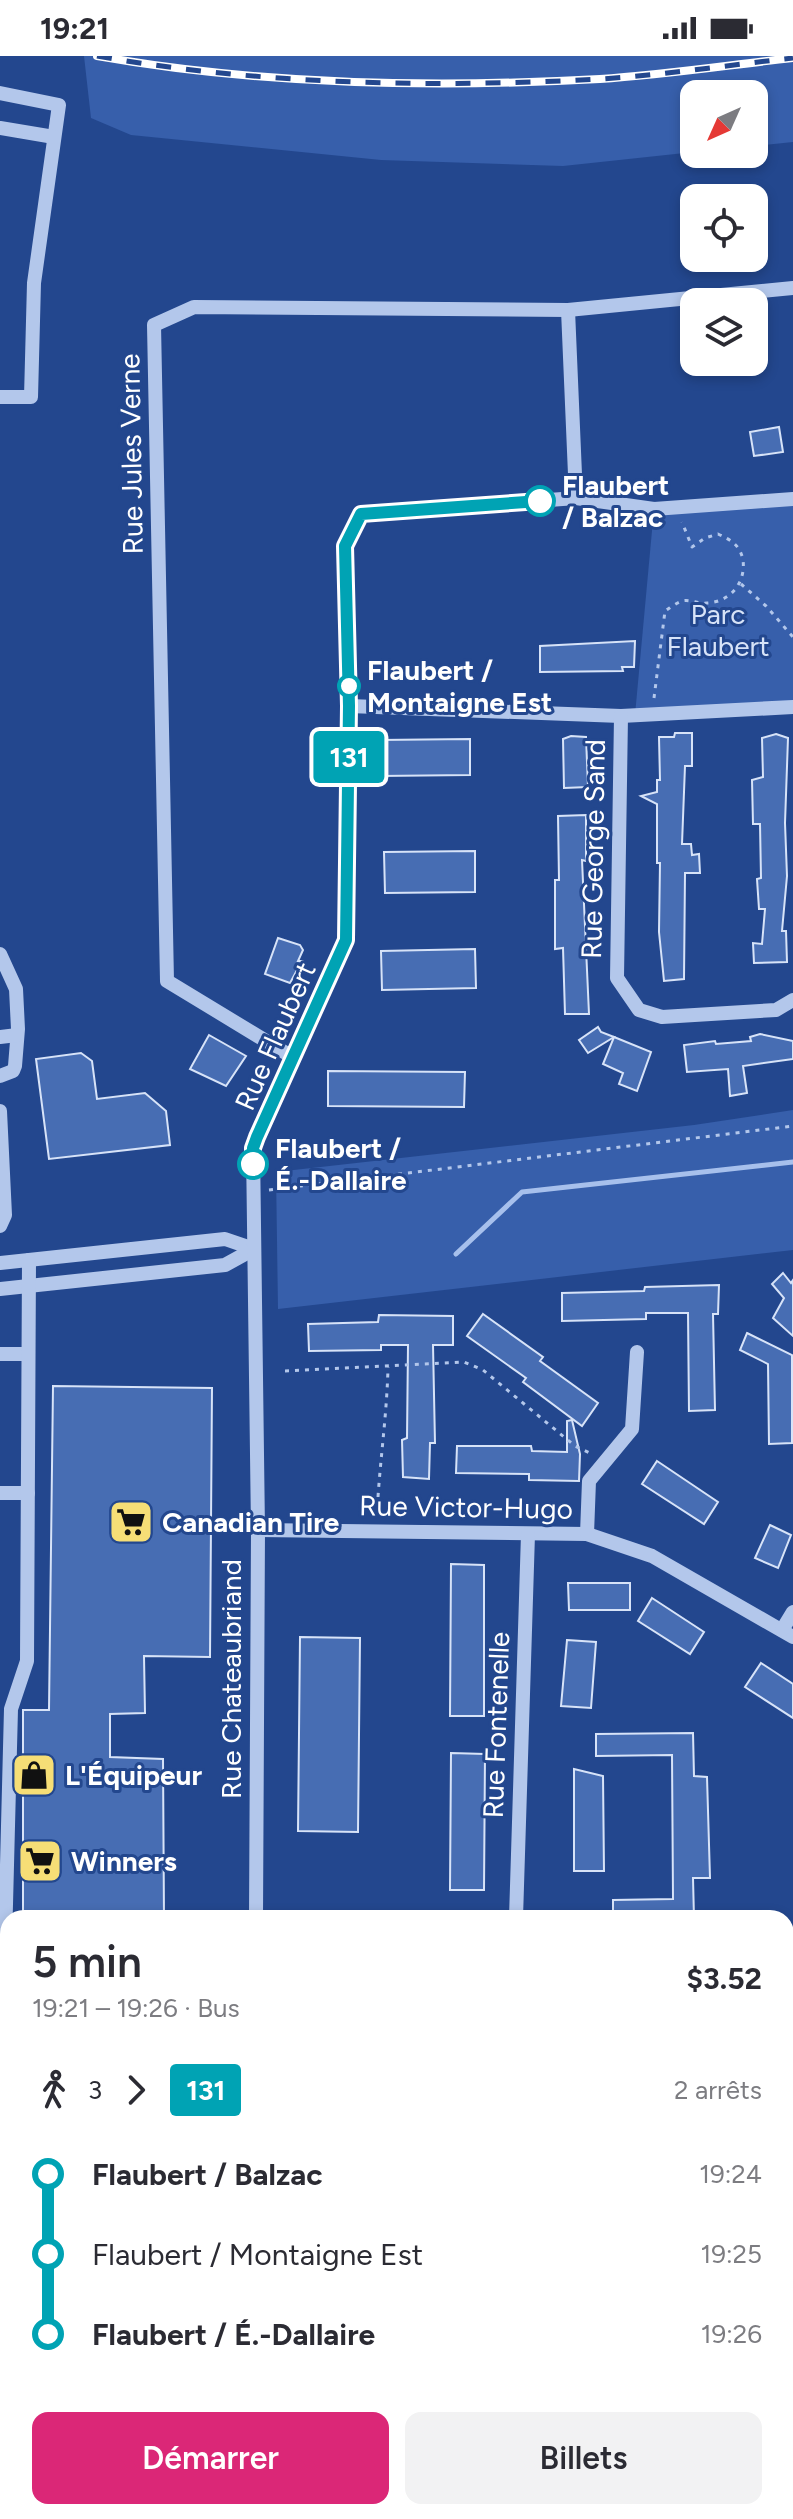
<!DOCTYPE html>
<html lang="fr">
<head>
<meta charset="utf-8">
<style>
	body { margin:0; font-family:Figtree,sans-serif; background:#f2f2f3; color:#2b2b33; height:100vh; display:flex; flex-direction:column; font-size:30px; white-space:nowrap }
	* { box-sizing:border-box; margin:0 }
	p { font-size:26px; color:#7c7c81 }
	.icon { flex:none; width:44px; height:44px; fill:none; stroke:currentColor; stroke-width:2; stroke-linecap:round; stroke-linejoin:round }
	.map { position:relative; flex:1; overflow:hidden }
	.side { position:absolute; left:0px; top:1854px; width:794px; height:610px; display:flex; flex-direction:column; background:#fff; border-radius:24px 24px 0 0; box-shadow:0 4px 12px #0003 }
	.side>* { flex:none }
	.badge { padding:0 16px; border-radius:6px; font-size:28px; line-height:52px }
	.needle { width:52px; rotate:225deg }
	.fabs { position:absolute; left:680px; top:24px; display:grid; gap:16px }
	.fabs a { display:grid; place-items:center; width:88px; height:88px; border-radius:16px; background:#fff; box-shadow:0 4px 12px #0003; font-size:40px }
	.map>.badge { position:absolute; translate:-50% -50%; box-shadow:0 0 0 4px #fff }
	.legs { display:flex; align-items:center; gap:12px; height:88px; padding:0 32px; font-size:26px }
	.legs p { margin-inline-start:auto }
	.headline { display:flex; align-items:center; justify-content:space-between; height:136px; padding:0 32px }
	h1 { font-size:44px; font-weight:600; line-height:60px }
	.cta { display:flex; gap:16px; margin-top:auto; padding:16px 32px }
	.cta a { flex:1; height:92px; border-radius:16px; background:#db2777; color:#fff; font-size:32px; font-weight:600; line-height:92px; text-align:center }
	.cta a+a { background:#f2f2f3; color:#2b2b33 }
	ul { padding:0 32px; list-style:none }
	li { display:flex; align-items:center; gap:28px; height:80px; font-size:30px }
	li i { display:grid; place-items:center; width:12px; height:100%; margin:0 10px; background:currentColor }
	li i::after { content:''; width:20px; height:20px; margin:-10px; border:6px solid; border-radius:50%; background:#fff }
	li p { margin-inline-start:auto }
	li:first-child i { background:linear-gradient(#0000 50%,currentColor 0) }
	li:last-child i { background:linear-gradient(currentColor 50%,#0000 0) }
	.status { display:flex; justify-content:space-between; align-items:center; height:56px; padding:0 40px; background:#fff; direction:ltr }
	.status svg { height:22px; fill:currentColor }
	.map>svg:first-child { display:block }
	.green { fill:#375fab }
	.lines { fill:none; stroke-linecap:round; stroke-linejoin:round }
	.stream { stroke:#a7c0ec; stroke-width:5 }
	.building { fill:#476db3; stroke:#d7e3f8; stroke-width:2 }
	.path { stroke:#b3c7eb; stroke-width:3; stroke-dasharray:4 6; stroke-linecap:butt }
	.minor { stroke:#b3c7eb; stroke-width:14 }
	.rail-casing { stroke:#fff; stroke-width:8 }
	.rail { stroke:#23478e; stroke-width:5; stroke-dasharray:15; stroke-linecap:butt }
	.line-1-casing { stroke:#fff; stroke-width:18 }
	.line-1 { stroke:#00a3b4; stroke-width:12 }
	.stop-1-dot { fill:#fff; stroke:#00a3b4; stroke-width:4 }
	.labels { text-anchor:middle; stroke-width:6; stroke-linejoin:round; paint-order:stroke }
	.street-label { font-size:28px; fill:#fff; stroke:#23478e }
	.stop-label { font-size:28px; font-weight:bold; fill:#fff; stroke:#23478e; text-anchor:start }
	.park-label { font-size:28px; fill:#d7e3f8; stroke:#23478e }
	.poi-label { font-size:28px; font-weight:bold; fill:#fff; stroke:#23478e; text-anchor:start }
</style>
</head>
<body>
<div class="status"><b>19:21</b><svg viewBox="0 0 49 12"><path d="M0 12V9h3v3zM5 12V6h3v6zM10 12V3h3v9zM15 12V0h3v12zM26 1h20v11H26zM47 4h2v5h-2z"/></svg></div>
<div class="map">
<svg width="793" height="2463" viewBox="0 0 793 2463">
	<rect width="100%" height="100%" fill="#23478e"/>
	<g class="green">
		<path d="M84,0H793V86L754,90V38H694V96L563,110L381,104L131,79L91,62Z"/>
		<path d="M793,443V651L635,659L654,453Z"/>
		<path d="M793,1054V1194L278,1253L276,1116L694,1069Z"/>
	</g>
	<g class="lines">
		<path class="stream" d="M456,1198L522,1136L793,1106"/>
	</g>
	<g class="building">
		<path d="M779,371L783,396L754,400L750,376Z"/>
		<path d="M635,585L634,611H622L623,615L540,616V590Z"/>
		<path d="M675,677H692V710H685L682,788H691L692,799L699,798L700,817H685L684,923L664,925L659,876L660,807H657V748L641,740L657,736V724H660L659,681H674Z"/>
		<path d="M776,678L788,682L785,767L787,820L782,875H786L787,906L754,907L753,887L762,888L765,853H759L757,823L761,822L760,768H753L752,724L763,721L762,682Z"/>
		<path d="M571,680L586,681L588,731L564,732L563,683Z"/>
		<path d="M470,683V719L379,720V684Z"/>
		<path d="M586,759V805L582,804L589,958H565L563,892L555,893V824H559L558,760Z"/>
		<path d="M475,795V836L385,837L384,796Z"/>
		<path d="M278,882L300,889L303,894L298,905H302L290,927L265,918Z"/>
		<path d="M475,893L476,932L382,934L381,895Z"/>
		<path d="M598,971L601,976L614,981L588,997L579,984Z"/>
		<path d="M760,978L793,985V1003L743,1010L747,1037L730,1040L728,1013L687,1016L684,989L715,985L716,988L751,985L750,981Z"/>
		<path d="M209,979L246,1000L226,1030L190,1013Z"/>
		<path d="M614,981L651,996L637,1035L619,1028L623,1017L603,1008Z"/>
		<path d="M81,997L92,1005L97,1043L145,1037L166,1055L170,1089L49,1103L36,1003Z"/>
		<path d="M328,1015L465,1016L464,1051L328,1050Z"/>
		<path d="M783,1217L791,1227L793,1224V1280L773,1262L784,1242L772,1228Z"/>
		<path d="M719,1229L718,1258H713L715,1354L689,1355L688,1257H646V1263L562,1265V1237L644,1235L645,1231Z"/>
		<path d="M483,1258L543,1301L540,1305L598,1347L582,1370L523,1326L526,1322L467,1280Z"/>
		<path d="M379,1259L453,1260V1289H433L435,1387H430L429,1423L403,1421L402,1384L407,1382L408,1289H381V1294L309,1295L308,1268L378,1266Z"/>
		<path d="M747,1277L792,1299V1387L769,1388L768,1308L740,1294Z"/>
		<path d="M53,1330L212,1332L210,1601L144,1600L145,1657L110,1658V1701L163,1703L164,1862H23V1654H49Z"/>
		<path d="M572,1364L580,1398L579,1425L529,1424V1418L456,1417L457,1390H531L532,1395L567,1396V1365Z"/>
		<path d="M657,1405L718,1446L704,1468L642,1428Z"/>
		<path d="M770,1469L791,1479L778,1512L755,1502Z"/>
		<path d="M451,1508L484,1509V1660H450Z"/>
		<path d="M568,1527H630V1554H569Z"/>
		<path d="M652,1542L704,1576L690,1598L638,1565Z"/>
		<path d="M300,1581L360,1582L358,1776L298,1775Z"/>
		<path d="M567,1584L596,1586L591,1652L561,1650Z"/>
		<path d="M761,1607L793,1628V1662L745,1631Z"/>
		<path d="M693,1677L694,1720L707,1721L710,1822H693L694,1862H613V1844L673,1843L672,1699L596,1700V1678Z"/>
		<path d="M451,1697L485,1698L484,1834H450Z"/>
		<path d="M574,1713L603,1720L604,1815H574Z"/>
	</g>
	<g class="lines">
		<g class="path">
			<path d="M741,528L766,550L793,581"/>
			<path d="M654,642L665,555C670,552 676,547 682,545C690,543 698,548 707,547C730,546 746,527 743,504C740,489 731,484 718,478L705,482L692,491L682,466"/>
			<path d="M269,1134L793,1070"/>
			<path d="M285,1315L464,1306L483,1314L575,1390L592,1398"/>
			<path d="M378,1441C381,1397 387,1355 388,1311"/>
		</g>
		<g class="minor">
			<path d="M0,37L59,49L34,227L31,341H0"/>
			<path d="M0,72L54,81"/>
			<path d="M568,254L576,442"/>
			<path d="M349,650L621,660L793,651"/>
			<path d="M621,660L617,922L639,954L662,961L776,954L793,944"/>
			<path d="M0,898L16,933L18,973L15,1010L13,1015L0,1020"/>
			<path d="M0,981L17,979"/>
			<path d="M294,1002L167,925L154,269L194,251L568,254L793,232"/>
			<path d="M0,1055L5,1159L0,1170"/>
			<path d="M0,1207L225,1183L254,1193"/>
			<path d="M0,1233L225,1209L254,1193"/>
			<path d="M0,1298H28"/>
			<path d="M0,1437H28"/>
			<path d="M258,1474L587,1478L652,1500L793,1581"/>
			<path d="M587,1478L589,1425L632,1373L637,1296"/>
			<path d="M782,1574L793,1556"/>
			<path d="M256,1862L258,1474L253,1092L346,884L349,650L345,490L361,458L576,442L654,453L793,443"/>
			<path d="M516,1862L528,1478"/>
			<path d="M8,1894L5,1887L11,1653L27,1605L29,1204"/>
			<path d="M786,2384L793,2383"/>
			<path d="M0,2435H8"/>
			<path d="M573,2456L574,2463"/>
			<path d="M262,2463V2456"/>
		</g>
		<g class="rail-casing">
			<path id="rail" d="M97,0C261,29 434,32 600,23C664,19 729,9 793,2"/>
		</g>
		<use href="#rail" class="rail"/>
	</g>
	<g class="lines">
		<g class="line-1-casing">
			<path id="line-1" d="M253,1108V1092L257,1081L346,884L349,650L345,490L361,458L540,445"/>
		</g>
		<use href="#line-1" class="line-1"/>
	</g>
	<defs>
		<g id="supermarket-square" transform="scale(2.3)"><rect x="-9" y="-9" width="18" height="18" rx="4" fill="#f6de76" stroke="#23478e"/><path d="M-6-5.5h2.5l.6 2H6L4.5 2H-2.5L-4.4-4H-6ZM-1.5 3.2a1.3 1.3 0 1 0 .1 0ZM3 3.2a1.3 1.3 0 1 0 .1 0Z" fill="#111"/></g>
		<g id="shop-square" transform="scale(2.3)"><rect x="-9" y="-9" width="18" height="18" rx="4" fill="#f6de76" stroke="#23478e"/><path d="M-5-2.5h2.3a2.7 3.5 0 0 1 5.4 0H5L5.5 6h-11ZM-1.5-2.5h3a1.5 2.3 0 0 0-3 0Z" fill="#111"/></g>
	</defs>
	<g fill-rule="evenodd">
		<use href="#supermarket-square" x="131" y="1466"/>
		<use href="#shop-square" x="34" y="1719"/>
		<use href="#supermarket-square" x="40" y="1805"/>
	</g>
	<g class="stop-1-dot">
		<circle cx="540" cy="445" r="14"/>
		<circle cx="349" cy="630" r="10"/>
		<circle cx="253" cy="1108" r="14"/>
	</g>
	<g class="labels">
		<g class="street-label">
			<text transform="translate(131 398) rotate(-91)" y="10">Rue Jules Verne</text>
			<text transform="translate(593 793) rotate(-89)" y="10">Rue George Sand</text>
			<text transform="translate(275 980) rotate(-66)" y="10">Rue Flaubert</text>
			<text transform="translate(466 1451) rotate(1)" y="10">Rue Victor-Hugo</text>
			<text transform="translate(231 1623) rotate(-90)" y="10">Rue Chateaubriand</text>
			<text transform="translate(496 1669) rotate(-88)" y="10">Rue Fontenelle</text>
		</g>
		<g class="stop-label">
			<text x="562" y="439">Flaubert<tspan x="562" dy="32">/ Balzac</tspan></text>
			<text x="367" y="624">Flaubert /<tspan x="367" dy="32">Montaigne Est</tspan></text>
			<text x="275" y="1102">Flaubert /<tspan x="275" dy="32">É.-Dallaire</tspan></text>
		</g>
		<g class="park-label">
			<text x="718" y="568">Parc<tspan x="718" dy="32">Flaubert</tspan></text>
		</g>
		<g class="poi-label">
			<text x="162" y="1476">Canadian Tire</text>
			<text x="65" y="1729">L'Équipeur</text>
			<text x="71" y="1815">Winners</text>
		</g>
	</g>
</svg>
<div class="fabs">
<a><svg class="needle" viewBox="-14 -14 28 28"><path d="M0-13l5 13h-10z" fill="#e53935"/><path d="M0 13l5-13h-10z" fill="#7c7c81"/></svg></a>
<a><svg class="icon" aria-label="locate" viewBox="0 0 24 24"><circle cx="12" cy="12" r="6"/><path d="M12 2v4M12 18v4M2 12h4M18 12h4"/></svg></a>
<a><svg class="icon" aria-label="layers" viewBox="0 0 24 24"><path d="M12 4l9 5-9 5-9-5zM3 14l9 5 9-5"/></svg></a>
</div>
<b class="badge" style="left:349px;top:701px;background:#00a3b4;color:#fff">131</b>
<section class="side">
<div class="headline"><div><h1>5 min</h1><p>19:21 – 19:26 · Bus</p></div><b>$3.52</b></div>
<div class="legs"><svg class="icon" aria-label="walk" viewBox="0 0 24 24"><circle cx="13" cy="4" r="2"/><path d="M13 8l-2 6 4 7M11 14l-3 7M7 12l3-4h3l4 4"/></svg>3<svg class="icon" aria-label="forward" viewBox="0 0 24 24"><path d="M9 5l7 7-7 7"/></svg><b class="badge" style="background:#00a3b4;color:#fff">131</b><p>2 arrêts</p></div>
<ul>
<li><i style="color:#00a3b4"></i><b>Flaubert / Balzac</b><p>19:24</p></li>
<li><i style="color:#00a3b4"></i><span>Flaubert / Montaigne Est</span><p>19:25</p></li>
<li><i style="color:#00a3b4"></i><b>Flaubert / É.-Dallaire</b><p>19:26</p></li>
</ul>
<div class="cta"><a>Démarrer</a><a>Billets</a></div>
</section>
</div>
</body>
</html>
